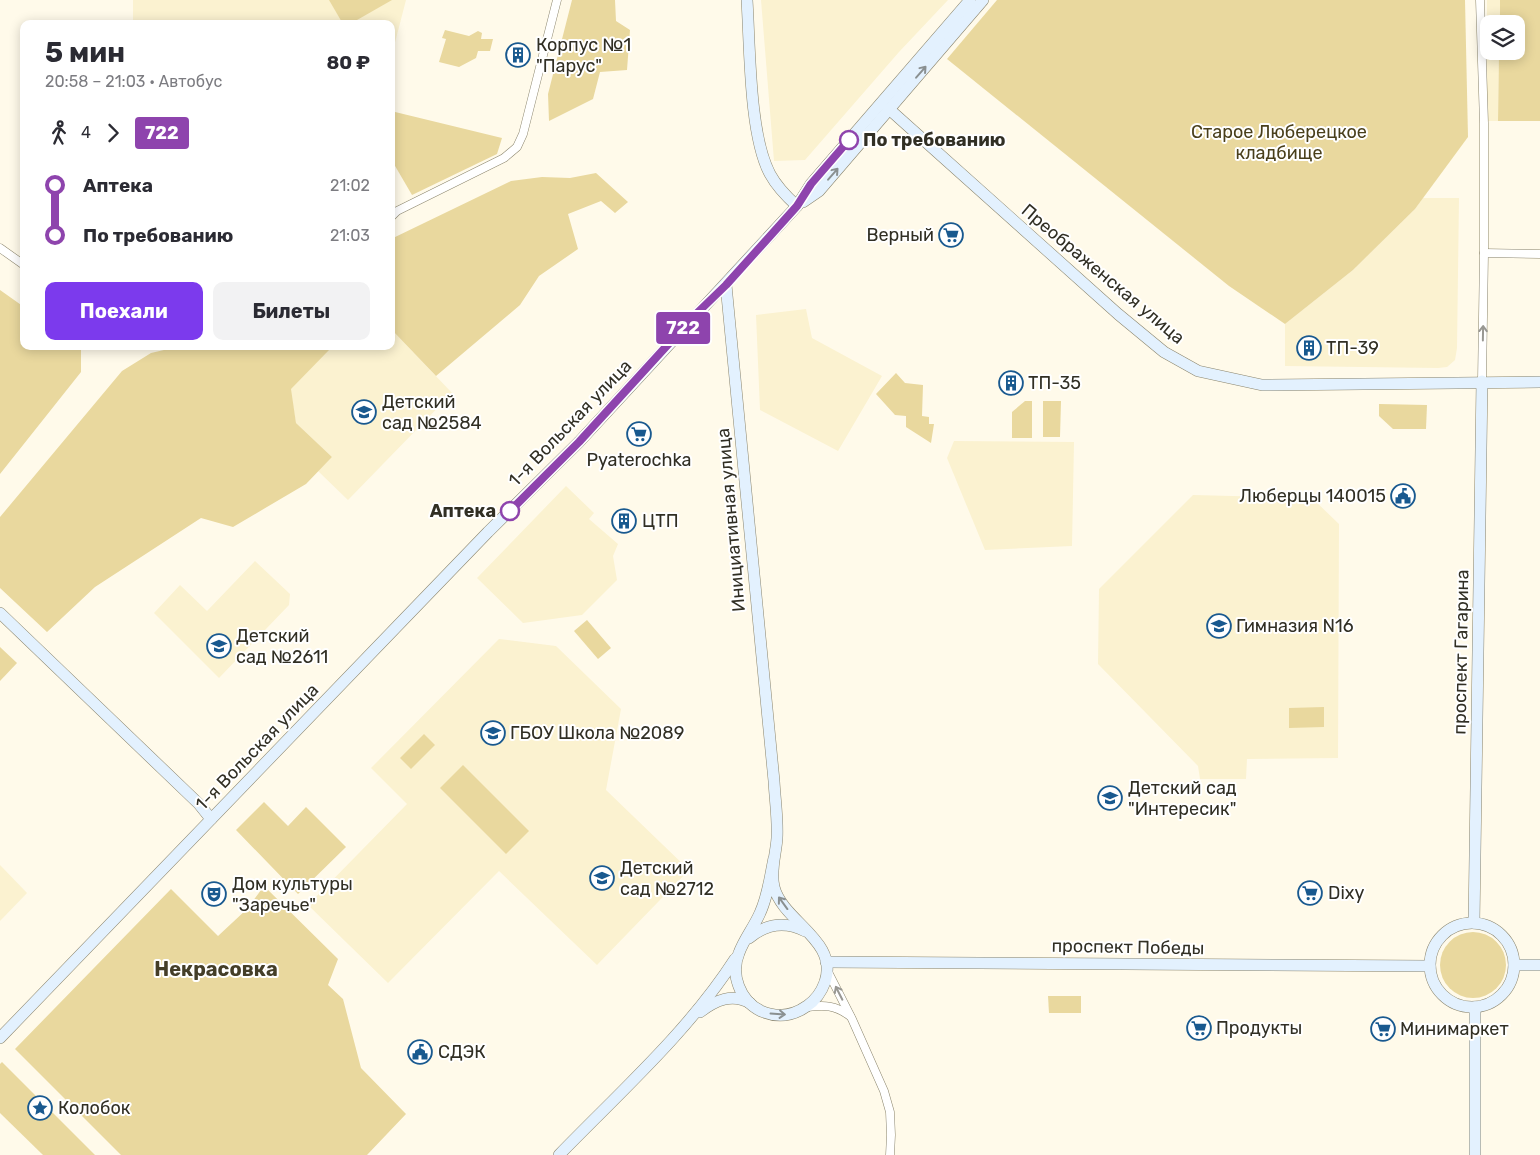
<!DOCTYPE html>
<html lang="ru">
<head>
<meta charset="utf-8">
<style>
	body { margin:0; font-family:Rubik,sans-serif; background:#f2f2f3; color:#2b2b33; height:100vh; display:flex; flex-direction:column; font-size:19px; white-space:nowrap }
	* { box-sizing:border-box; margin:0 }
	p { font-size:16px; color:#7c7c81 }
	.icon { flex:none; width:28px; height:28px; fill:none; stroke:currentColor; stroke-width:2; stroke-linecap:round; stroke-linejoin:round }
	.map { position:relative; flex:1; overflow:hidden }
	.side { position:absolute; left:20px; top:20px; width:375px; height:330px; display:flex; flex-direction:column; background:#fff; border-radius:10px; box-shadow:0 2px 12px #0003 }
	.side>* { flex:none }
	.badge { padding:0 10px; border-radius:4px; font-size:18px; line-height:32px }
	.fabs { position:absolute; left:1480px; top:15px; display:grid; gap:10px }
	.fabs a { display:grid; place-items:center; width:45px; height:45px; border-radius:10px; background:#fff; box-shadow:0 2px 12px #0003; font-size:25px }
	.map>.badge { position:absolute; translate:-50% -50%; box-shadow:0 0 0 2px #fff }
	.legs { display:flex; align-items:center; gap:8px; height:55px; padding:0 25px; font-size:16px }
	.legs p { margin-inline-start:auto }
	.summary { display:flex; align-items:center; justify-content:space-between; height:85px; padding:0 25px }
	h1 { font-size:28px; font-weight:700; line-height:38px }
	.primary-button { display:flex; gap:10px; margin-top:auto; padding:10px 25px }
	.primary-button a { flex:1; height:58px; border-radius:10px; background:#7c3aed; color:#fff; font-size:20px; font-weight:700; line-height:58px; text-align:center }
	.primary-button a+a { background:#f2f2f3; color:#2b2b33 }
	ul { padding:0 25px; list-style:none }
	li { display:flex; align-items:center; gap:18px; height:50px; font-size:19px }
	li i { display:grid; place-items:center; width:8px; height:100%; margin:0 6px; background:currentColor }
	li i::after { content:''; width:12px; height:12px; margin:-6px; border:4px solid; border-radius:50%; background:#fff }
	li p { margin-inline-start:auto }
	li:first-child i { background:linear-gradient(#0000 50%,currentColor 0) }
	li:last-child i { background:linear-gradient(currentColor 50%,#0000 0) }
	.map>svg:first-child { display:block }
	.built { fill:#fbf2d0 }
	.green { fill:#e9d89e }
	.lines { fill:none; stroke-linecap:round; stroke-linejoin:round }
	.street-casing { stroke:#8b856d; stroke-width:9 }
	.secondary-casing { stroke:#8b856d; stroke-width:12 }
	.street { stroke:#fff; stroke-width:8 }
	.secondary { stroke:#e3f1fe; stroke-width:11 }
	.oneway { stroke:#8a9091 }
	.oneway2 { stroke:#989792 }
	.line-1-casing { stroke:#fff; stroke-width:11 }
	.line-1 { stroke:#8e44ad; stroke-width:8 }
	.stop-1-dot { fill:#fff; stroke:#8e44ad; stroke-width:2.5 }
	.labels { text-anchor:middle; stroke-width:4; stroke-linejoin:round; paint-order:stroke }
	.poi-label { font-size:18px; fill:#312f24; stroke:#fff; text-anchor:start }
	.park-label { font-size:18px; fill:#493f1b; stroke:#fff }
	.stop-label { font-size:18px; font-weight:bold; fill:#312f24; stroke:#fff; text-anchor:start }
	.street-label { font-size:18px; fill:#312f24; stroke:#fff }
	.quarter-label { font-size:20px; font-weight:bold; fill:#443e28; stroke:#fff }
</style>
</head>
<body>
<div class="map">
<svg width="1540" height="1155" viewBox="0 0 1540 1155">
	<rect width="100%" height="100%" fill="#fffaea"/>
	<g class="built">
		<path d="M133,0H406L391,58V24H133Z"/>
		<path d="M761,0H948L899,52L805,160L774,161Z"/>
		<path d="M1487,0H1500V24H1489V51H1499L1498,121H1487Z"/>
		<path d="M1423,198H1459L1457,348L1455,360L1447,367L1438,368L1285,366V324L1353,270L1415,209Z"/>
		<path d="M806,309L812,338L882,376L838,451L760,410L756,315Z"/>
		<path d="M391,329L452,393L348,500L318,471L332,457L296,423L290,389L333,346H391Z"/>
		<path d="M954,441L1074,442L1072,546L985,550L947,458Z"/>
		<path d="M566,486L594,513L589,519L618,544L613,556L617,580L582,615L523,623L477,578Z"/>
		<path d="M1193,495L1312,498L1339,524L1338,758L1247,759L1246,779H1200L1198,766L1098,664L1099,589Z"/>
		<path d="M255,561L290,594L289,605L219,678L154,613L180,585L207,611Z"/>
		<path d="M499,639L556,646L621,709L606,790L689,870L597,965L499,871L388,983L308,905L407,804L371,768Z"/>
		<path d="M0,865L27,893L0,921Z"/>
	</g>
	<g class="green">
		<path d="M329,0H392L350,24H343Z"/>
		<path d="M572,0H615L616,21L630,30L627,70L600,72L593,99L549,121L548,94Z"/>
		<path d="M997,0H1465L1468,137L1415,209L1353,270L1285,324L1229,286L947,59Z"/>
		<path d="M1500,0H1540V121H1498L1499,51H1516V24H1500Z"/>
		<path d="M445,30L469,36L478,31L482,33L481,39H493L490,51H478L476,58L459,67L439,62L446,39L442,38Z"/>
		<path d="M391,111L502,138L497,154L412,195L391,159Z"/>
		<path d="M596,173L628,202L615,213L601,201L568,214L578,249L539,276L520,305L436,376L391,329V239L511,181L542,177L570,178Z"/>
		<path d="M0,290L24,307V346H79L81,348V372L0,474Z"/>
		<path d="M181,346H333L291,389L296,423L332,457L306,484L233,527L201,518L95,587L47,632L0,588V517L122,371L151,353Z"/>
		<path d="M896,373L905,383L923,385L922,416L929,417V424H934L931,443L906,427V416L895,415L876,394Z"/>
		<path d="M1025,401H1032V438H1012V412Z"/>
		<path d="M1043,401H1061L1060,437H1043Z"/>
		<path d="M1379,404L1427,405L1426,429H1393L1379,416Z"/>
		<path d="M587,620L611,648L598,659L574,631Z"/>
		<path d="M0,647L17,663L0,681Z"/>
		<path d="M1324,707V727L1289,728V708Z"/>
		<path d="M424,734L435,745L411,769L400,758Z"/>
		<path d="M463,765L529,831L506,854L440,788Z"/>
		<path d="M264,802L288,826L306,807L346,847L298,894L236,830Z"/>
		<path d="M264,886L338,959L328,985L343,999L361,1068L406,1114L367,1155H121L15,1049L171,889L218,936L247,909Z"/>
		<circle cx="1473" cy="965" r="33"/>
		<path d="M1048,996H1081V1013H1049Z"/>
		<path d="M2,1062L95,1155H43L0,1113V1064Z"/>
	</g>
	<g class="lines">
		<g class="street-casing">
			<g id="street">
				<path d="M1480,0L1484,123V253"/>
				<path d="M391,217L397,211L504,158L517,147L523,134L557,0"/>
				<path d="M0,248L24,265"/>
				<path d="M1482,381L1484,253L1540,254"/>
				<path d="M827,970L852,1019L884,1091L890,1112L891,1135L890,1155"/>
				<path d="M807,1007C825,1005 835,1005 850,1016"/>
			</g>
		</g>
		<g class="secondary-casing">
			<g id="secondary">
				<path d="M747,0C750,46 749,135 770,174C777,187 787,197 797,206"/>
				<path d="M889,109L1118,314L1164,352L1198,371L1262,385L1540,382"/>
				<path d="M803,202L819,191L983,0"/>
				<path d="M726,285L774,781C775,800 778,819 777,838C776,854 770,871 774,887C783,922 839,940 825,982C821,993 816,1000 807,1006C793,1016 777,1018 761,1011C740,1001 730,974 739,953C744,939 754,927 760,913C768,896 770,877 774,858"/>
				<path d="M0,613L199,804L211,819"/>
				<path d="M1474,923L1482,381"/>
				<circle cx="1472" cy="965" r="42"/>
				<path d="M749,938C766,924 785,921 805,931"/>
				<path d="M826,962L1430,966"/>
				<path d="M1514,965H1540"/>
				<path d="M700,1012C716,1000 732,993 750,1003"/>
				<path d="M0,1038L488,532L579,442L797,206L811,184L970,0"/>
				<path d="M559,1155C619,1093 688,1032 735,959"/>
				<path d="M1475,1155V1007"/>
			</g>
		</g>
		<use href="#street" class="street"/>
		<use href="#secondary" class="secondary"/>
	</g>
	<defs><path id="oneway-shaft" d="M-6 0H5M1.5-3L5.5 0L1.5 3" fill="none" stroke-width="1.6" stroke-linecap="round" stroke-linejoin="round" transform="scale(1.25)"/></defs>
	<g class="oneway">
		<use href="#oneway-shaft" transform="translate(921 72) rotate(-49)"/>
		<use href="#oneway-shaft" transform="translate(833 174) rotate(-49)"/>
		<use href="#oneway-shaft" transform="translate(783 903) rotate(-126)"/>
		<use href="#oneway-shaft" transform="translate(778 1014) rotate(4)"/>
	</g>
	<g class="oneway2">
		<use href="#oneway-shaft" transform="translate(1483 333) rotate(-89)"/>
		<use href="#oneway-shaft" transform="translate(839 993) rotate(-117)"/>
	</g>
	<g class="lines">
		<g class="line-1-casing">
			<path id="line-1" d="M510,511L579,442L694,316L726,285L797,206L811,184L849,140"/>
		</g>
		<use href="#line-1" class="line-1"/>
	</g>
	<defs>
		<g id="building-ring" transform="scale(1.25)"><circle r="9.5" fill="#fff" stroke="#19598f" stroke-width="1.5"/><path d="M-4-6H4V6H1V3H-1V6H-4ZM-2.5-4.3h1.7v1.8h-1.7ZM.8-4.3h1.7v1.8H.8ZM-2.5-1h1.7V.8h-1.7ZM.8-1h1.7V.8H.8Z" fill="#19598f"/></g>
		<g id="supermarket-ring" transform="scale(1.25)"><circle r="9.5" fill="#fff" stroke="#19598f" stroke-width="1.5"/><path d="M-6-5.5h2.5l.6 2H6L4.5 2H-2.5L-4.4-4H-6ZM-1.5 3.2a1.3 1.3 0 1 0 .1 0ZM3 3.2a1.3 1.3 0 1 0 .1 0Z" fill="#19598f"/></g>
		<g id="school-ring" transform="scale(1.25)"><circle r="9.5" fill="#fff" stroke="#19598f" stroke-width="1.5"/><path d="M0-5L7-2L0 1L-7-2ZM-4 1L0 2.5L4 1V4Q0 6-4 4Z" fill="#19598f"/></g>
		<g id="civic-ring" transform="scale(1.25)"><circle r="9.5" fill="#fff" stroke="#19598f" stroke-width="1.5"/><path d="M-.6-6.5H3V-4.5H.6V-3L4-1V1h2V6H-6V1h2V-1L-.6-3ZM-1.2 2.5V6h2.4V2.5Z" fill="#19598f"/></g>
		<g id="theatre-ring" transform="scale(1.25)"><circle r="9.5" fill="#fff" stroke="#19598f" stroke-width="1.5"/><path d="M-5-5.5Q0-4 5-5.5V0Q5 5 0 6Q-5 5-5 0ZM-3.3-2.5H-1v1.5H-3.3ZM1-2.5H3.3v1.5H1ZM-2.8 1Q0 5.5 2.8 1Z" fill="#19598f"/></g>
		<g id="sight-ring" transform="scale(1.25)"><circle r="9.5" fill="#fff" stroke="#19598f" stroke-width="1.5"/><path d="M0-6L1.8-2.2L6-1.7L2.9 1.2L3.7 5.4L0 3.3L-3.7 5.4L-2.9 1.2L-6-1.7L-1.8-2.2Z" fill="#19598f"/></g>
	</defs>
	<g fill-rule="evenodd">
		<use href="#building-ring" x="518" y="55"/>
		<use href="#supermarket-ring" x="951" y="235"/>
		<use href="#building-ring" x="1309" y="348"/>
		<use href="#building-ring" x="1011" y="383"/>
		<use href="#school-ring" x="364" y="412"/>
		<use href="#supermarket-ring" x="639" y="434"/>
		<use href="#civic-ring" x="1403" y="496"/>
		<use href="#building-ring" x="624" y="521"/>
		<use href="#school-ring" x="1219" y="626"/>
		<use href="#school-ring" x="219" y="646"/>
		<use href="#school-ring" x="493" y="733"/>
		<use href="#school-ring" x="1110" y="798"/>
		<use href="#school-ring" x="602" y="878"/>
		<use href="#supermarket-ring" x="1310" y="893"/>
		<use href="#theatre-ring" x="214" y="894"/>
		<use href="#supermarket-ring" x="1199" y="1028"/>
		<use href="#supermarket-ring" x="1383" y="1029"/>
		<use href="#civic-ring" x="420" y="1052"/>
		<use href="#sight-ring" x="40" y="1108"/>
	</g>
	<g class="stop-1-dot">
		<circle cx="849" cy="140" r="9"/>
		<circle cx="510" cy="511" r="9"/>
	</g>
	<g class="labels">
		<g class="poi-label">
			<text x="536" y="51">Корпус №1<tspan x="536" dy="21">"Парус"</tspan></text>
			<text x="934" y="241" text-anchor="end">Верный</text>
			<text x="1326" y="354">ТП-39</text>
			<text x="1028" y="389">ТП-35</text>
			<text x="382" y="408">Детский<tspan x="382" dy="21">сад №2584</tspan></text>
			<text x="639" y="466" text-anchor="middle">Pyaterochka</text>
			<text x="1386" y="502" text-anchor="end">Люберцы 140015</text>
			<text x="642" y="527">ЦТП</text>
			<text x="1236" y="632">Гимназия N16</text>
			<text x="236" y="642">Детский<tspan x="236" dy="21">сад №2611</tspan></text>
			<text x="510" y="739">ГБОУ Школа №2089</text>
			<text x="1128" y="794">Детский сад<tspan x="1128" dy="21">"Интересик"</tspan></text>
			<text x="620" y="874">Детский<tspan x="620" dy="21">сад №2712</tspan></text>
			<text x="232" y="890">Дом культуры<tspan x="232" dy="21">"Заречье"</tspan></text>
			<text x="1328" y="899">Dixy</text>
			<text x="1216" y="1034">Продукты</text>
			<text x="1400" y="1035">Минимаркет</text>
			<text x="438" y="1058">СДЭК</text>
			<text x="58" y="1114">Колобок</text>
		</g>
		<g class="park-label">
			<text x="1279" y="138">Старое Люберецкое<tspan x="1279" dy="21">кладбище</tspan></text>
		</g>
		<g class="stop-label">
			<text x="863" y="146">По требованию</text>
			<text x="496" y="517" text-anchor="end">Аптека</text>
		</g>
		<g class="street-label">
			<text transform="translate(1103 274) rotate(40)" y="6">Преображенская улица</text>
			<text transform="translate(570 423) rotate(-46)" y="6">1-я Вольская улица</text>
			<text transform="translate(731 520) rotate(-95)" y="6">Инициативная улица</text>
			<text transform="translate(1461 652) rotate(-89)" y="6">проспект Гагарина</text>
			<text transform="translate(257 747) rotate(-46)" y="6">1-я Вольская улица</text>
			<text transform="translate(1128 947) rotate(1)" y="6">проспект Победы</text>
		</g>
		<g class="quarter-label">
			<text x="216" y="976">Некрасовка</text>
		</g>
	</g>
</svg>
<div class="fabs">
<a><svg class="icon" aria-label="layers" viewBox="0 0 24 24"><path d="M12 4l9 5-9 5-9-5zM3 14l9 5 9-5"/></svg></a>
</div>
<b class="badge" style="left:683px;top:328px;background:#8e44ad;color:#fff">722</b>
<section class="side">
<div class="summary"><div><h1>5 мин</h1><p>20:58 – 21:03 · Автобус</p></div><b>80 ₽</b></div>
<div class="legs"><svg class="icon" aria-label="walk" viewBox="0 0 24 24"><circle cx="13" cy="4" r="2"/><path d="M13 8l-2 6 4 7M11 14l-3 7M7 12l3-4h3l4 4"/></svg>4<svg class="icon" aria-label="forward" viewBox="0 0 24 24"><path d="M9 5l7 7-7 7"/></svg><b class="badge" style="background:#8e44ad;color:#fff">722</b></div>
<ul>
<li><i style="color:#8e44ad"></i><b>Аптека</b><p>21:02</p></li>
<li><i style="color:#8e44ad"></i><b>По требованию</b><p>21:03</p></li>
</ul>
<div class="primary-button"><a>Поехали</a><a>Билеты</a></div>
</section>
</div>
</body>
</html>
